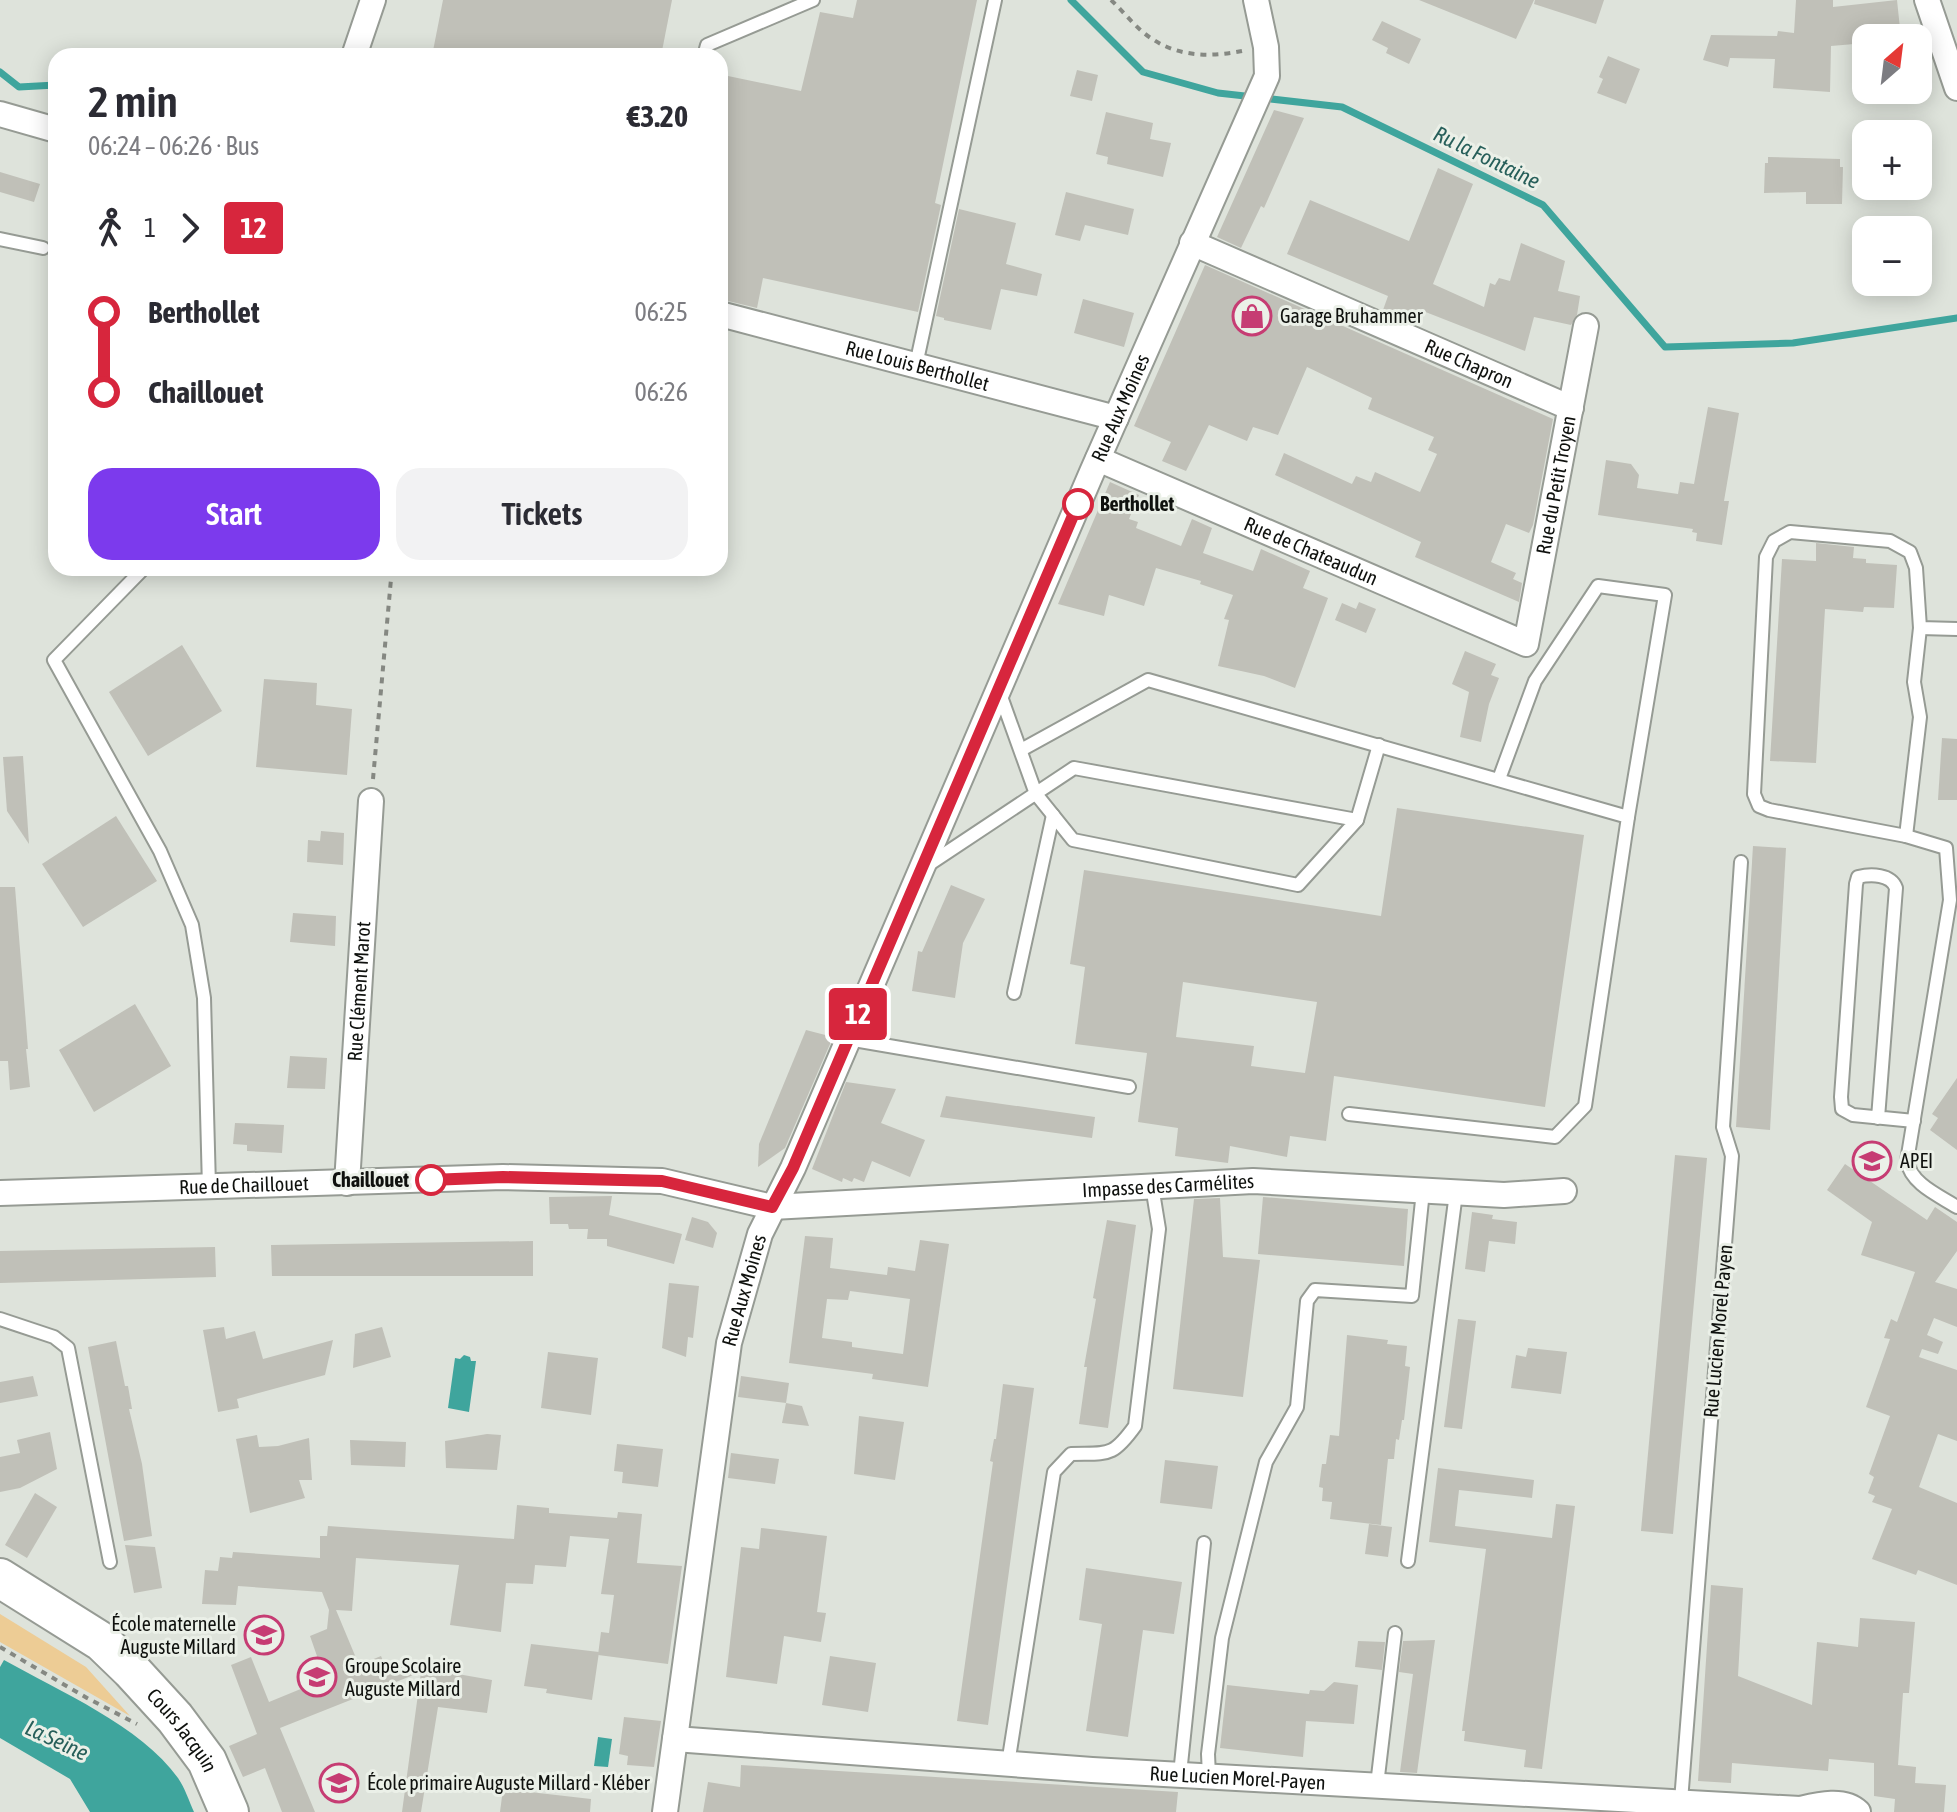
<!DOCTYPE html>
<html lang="en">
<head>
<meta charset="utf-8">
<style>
	body { margin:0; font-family:"Asap Condensed",sans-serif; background:#f2f2f3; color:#2b2b33; height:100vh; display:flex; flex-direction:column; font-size:30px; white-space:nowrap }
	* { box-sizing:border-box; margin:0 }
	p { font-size:26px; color:#7c7c81 }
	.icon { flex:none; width:44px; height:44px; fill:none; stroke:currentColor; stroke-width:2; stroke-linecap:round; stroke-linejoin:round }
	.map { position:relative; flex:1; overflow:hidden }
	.sheet { position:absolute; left:48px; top:48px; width:680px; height:528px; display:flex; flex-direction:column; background:#fff; border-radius:24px; box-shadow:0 4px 20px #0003 }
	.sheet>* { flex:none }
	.badge { padding:0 16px; border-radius:6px; font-size:28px; line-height:52px }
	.needle { width:52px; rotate:28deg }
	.buttons { position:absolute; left:1852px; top:24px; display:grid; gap:16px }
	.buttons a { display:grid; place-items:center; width:80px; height:80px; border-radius:16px; background:#fff; box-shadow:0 4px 20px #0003; font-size:40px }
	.map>.badge { position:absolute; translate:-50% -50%; box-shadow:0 0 0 4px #fff }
	.legs { display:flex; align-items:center; gap:12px; height:88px; padding:0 40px; font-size:26px }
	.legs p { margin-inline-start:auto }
	.head { display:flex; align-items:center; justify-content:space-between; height:136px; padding:0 40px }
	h1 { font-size:44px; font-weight:600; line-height:60px }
	.action { display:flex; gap:16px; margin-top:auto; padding:16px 40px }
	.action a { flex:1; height:92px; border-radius:24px; background:#7c3aed; color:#fff; font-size:32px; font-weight:600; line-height:92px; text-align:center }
	.action a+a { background:#f2f2f3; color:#2b2b33 }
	ul { padding:0 40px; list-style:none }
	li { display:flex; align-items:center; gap:28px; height:80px; font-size:30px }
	li i { display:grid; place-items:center; width:12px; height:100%; margin:0 10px; background:currentColor }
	li i::after { content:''; width:20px; height:20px; margin:-10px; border:6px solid; border-radius:50%; background:#fff }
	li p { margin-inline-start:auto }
	li:first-child i { background:linear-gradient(#0000 50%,currentColor 0) }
	li:last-child i { background:linear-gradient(currentColor 50%,#0000 0) }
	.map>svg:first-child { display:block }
	.green { fill:#edcc95 }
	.water { fill:#3fa59d }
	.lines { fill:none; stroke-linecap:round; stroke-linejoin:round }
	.stream { stroke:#3fa59d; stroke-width:7 }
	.building { fill:#c0c0b8; fill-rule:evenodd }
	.lane-casing { stroke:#969b94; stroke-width:16 }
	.street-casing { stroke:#969b94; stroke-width:28 }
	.primary-casing { stroke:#969b94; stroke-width:42 }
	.path { stroke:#858882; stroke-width:4; stroke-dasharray:6 6; stroke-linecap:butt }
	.lane { stroke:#fff; stroke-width:12 }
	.street { stroke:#fff; stroke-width:24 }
	.primary { stroke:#fff; stroke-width:38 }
	.line-1-casing { stroke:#fff; stroke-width:18 }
	.line-1 { stroke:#d7263d; stroke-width:12 }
	.stop-1-dot { fill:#fff; stroke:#d7263d; stroke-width:4 }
	.labels { text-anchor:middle; stroke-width:6; stroke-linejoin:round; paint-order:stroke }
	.poi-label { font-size:20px; fill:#0f110e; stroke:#ebf0e8; text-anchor:start }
	.street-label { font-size:20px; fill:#0f110e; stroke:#ebf0e8 }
	.stop-label { font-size:20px; font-weight:bold; fill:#0f110e; stroke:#ebf0e8; text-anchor:start }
	.water-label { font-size:22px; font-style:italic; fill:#275f5a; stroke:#ebf0e8 }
</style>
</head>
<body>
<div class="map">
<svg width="1957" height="1812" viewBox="0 0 1957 1812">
	<rect width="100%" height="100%" fill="#dee3db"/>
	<path class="green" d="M0,1614L86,1667L130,1716L0,1642Z"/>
	<g class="water">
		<path d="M464,1355L470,1357L471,1361H476L469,1412L448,1408L455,1358L460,1359Z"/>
		<path d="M4,1660C59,1691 141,1726 178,1778C185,1788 189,1801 194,1812H90L70,1779L0,1738V1667Z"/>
		<path d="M598,1737L612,1739L608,1767L594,1766Z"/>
	</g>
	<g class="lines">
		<g class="stream">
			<path d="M1071,0L1143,72L1218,93L1342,107L1543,205L1665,347L1793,343L1957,318"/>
			<path d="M0,72L19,87L56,85"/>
		</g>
	</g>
	<g class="building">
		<path d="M443,0H672L661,56H432Z"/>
		<path d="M857,0H977L935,203L941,205L918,312L763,278L757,308L720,299V115L728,76L801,91L820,12L853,18Z"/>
		<path d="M1419,0H1534L1516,39Z"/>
		<path d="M1535,0H1604L1596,24L1534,4Z"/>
		<path d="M1796,0H1833V7L1897,0L1901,38H1866V43L1831,46L1830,92L1773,88L1775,59L1730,58L1728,67L1703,60L1711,35L1777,36L1778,31L1794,33Z"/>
		<path d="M1382,21L1421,39L1409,64L1386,53L1388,48L1372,40Z"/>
		<path d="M1608,56L1640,69L1626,104L1597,93L1603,79L1599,77Z"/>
		<path d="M1077,70L1098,75L1092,101L1070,96Z"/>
		<path d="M1274,110L1304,118L1264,208L1261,206L1241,248L1217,237Z"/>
		<path d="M1106,112L1153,123L1150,139L1171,143L1163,177L1107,164L1108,157L1096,154Z"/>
		<path d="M1768,157L1840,159V167H1843L1842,204H1806V192L1764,193L1765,163H1768Z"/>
		<path d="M1438,168L1473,184L1433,284L1484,307L1490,283L1495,285L1499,278L1510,281L1521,243L1565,261L1558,291L1580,296L1577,315L1571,325L1534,317L1525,351L1423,311L1417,325L1383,310L1388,296L1287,254L1310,200L1409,241Z"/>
		<path d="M0,172L40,184L34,202L0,192Z"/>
		<path d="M1066,192L1134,209L1128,235L1085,225L1080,241L1055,235Z"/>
		<path d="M959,209L1016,223L1006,264L1042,274L1037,296L1001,289L991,330L944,320V318L936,316Z"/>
		<path d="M1205,265L1553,419L1533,525L1529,533L1506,524L1491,562L1516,573L1513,579L1522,583L1519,602L1415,557L1421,542L1275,475L1284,453L1352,484L1356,476L1371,482L1375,472L1420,492L1437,454L1428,450L1434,437L1368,409L1372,398L1307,367L1278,435L1253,427L1247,441L1209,425L1186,471L1162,461L1171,442L1134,426Z"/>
		<path d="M1083,299L1134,313L1124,347L1074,333Z"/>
		<path d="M1708,407L1739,413L1724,501H1729L1722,545L1696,541L1697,533L1692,532L1693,529L1598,515L1606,460L1631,464L1639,475L1637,488L1678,494L1680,482L1694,484Z"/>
		<path d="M1110,482L1139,495L1129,519L1138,522L1136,528L1181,546L1192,519L1212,528L1203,553L1253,571L1261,549L1310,571L1303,588L1328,598L1295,688L1264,676L1218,666L1229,620L1224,619L1233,595L1200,584L1201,581L1156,568L1144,606L1109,595L1104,616L1058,604Z"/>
		<path d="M1816,543L1854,547L1853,558L1866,559V563L1897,565L1894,608L1864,607L1863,612L1825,609L1816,763L1770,761L1782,559L1816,561Z"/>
		<path d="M1359,602L1376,609L1366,633L1335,620L1342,603L1356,609Z"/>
		<path d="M182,645L222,711L148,756L109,692Z"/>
		<path d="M1465,651L1496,664L1491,675L1499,678L1489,704L1481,742L1460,737L1469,692L1452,684Z"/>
		<path d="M264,679L317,683L316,705L352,709L347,775L256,767Z"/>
		<path d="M1942,738L1957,739V800H1938Z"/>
		<path d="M23,756L29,844L7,811L3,757Z"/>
		<path d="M1397,808L1584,835L1545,1107L1334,1076L1326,1141L1290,1136L1287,1157L1230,1146L1228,1163L1175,1156L1178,1128L1138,1122L1147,1053L1075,1044L1085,967L1070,964L1084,870L1381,916ZM1183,982L1317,1002L1305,1073L1251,1066L1254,1046L1176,1037Z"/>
		<path d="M116,816L157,881L83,927L42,864Z"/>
		<path d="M321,831L344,833L343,865L307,862L308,840L320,841Z"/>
		<path d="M1753,846L1786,848L1770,1130L1736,1127Z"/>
		<path d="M951,885L985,899L963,943L955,998L912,991L918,951L922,952Z"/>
		<path d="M0,887H15L28,1049H26L30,1087L10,1090L8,1061H0Z"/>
		<path d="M293,913L336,916L335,946L290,942Z"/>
		<path d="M135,1004L171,1066L94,1112L59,1050Z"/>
		<path d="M806,1030L833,1037L785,1148L758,1167L759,1144Z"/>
		<path d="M290,1056L327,1058L325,1089L287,1088Z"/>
		<path d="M1957,1078V1150L1930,1130L1938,1118L1932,1114Z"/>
		<path d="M846,1082L896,1089L881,1123L925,1140L910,1177L872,1161L864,1182L854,1178L852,1182L843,1178L842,1182L812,1169Z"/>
		<path d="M946,1096L1095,1117L1092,1138L940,1117Z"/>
		<path d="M235,1123L284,1125L282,1153L247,1151V1145L233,1144Z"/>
		<path d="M1675,1155L1707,1158L1673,1534L1641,1531Z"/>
		<path d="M1845,1164L1927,1220L1935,1207L1957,1222V1251L1935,1282L1957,1289V1327L1934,1318L1927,1335L1943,1342L1938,1354L1922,1349L1919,1357L1957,1370V1441L1938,1434L1919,1487L1957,1503V1585L1918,1570L1916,1575L1872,1559L1892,1509L1872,1502L1875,1496L1868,1493L1874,1477L1869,1474L1890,1416L1866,1407L1890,1339L1884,1338L1891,1319L1897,1322L1915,1272L1861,1255L1872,1222L1827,1190Z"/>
		<path d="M612,1196L609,1215L682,1234L674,1264L607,1246V1239H587L588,1229H569L568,1224H550L549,1197Z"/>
		<path d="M1263,1197L1408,1209L1404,1266L1258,1254Z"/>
		<path d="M1220,1198L1223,1257L1260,1260L1243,1397L1173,1389L1194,1199Z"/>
		<path d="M1472,1212L1493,1215L1492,1219L1517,1222L1515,1244L1489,1241L1485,1272L1465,1269Z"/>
		<path d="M692,1217L708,1222L717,1233L713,1248L685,1240Z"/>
		<path d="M1107,1220L1136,1225L1108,1428L1079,1424L1087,1367H1084L1096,1299L1093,1298Z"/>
		<path d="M805,1236L833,1238L830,1268L887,1275L888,1267L915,1271L920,1240L949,1244L928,1387L872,1379L873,1374L789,1363ZM850,1291L910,1299L903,1354L852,1347V1342L822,1338L827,1299L848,1300Z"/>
		<path d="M533,1241V1276H272L271,1245Z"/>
		<path d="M215,1247L216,1277L0,1283V1251Z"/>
		<path d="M669,1283L699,1286L693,1338L688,1337L686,1357L662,1348Z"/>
		<path d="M1458,1319L1476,1321L1462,1429L1444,1427Z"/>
		<path d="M224,1327L226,1339L255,1331L263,1359L333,1340L325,1375L237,1399L239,1408L218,1412L203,1330Z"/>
		<path d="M382,1327L391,1357L353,1368L355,1334Z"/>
		<path d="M1347,1335L1388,1340L1387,1344L1407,1346L1405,1366L1410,1367L1404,1420H1402L1399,1440L1396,1439L1394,1459H1388L1381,1525L1330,1519L1332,1502L1322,1501L1323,1488L1319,1487L1322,1464H1326L1330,1435L1339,1436Z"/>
		<path d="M116,1341L125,1386H128L132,1409H129L142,1464L152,1536L124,1541L88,1347Z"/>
		<path d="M1528,1348L1567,1352L1561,1394L1511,1388L1516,1355L1526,1357Z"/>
		<path d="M548,1352L598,1358L591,1415L541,1408Z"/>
		<path d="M33,1376L38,1396L0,1403V1382Z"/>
		<path d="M741,1376L789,1383L786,1403L738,1397Z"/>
		<path d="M1003,1384L1034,1388L988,1725L957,1721L993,1462L990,1461L994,1439H996Z"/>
		<path d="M786,1403L802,1406L809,1426L782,1423Z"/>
		<path d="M859,1416L904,1422L895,1480L854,1474Z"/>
		<path d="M50,1432L57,1469L20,1488L0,1492V1457L20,1453L17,1440Z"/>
		<path d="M487,1434L501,1435L497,1470L446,1468L445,1441Z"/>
		<path d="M257,1435L259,1447L278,1446L309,1438L312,1480H299L305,1498L250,1513L236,1439Z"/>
		<path d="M350,1440L406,1442L405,1467L351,1465Z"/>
		<path d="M617,1444L663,1449L658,1487L622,1483L623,1472L614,1471Z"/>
		<path d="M731,1453L779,1459L775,1484L728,1478Z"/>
		<path d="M1165,1460L1218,1466L1212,1509L1160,1503Z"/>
		<path d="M1438,1468L1534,1480L1532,1498L1459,1490L1455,1526L1552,1538L1556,1504L1575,1506L1542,1769L1524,1767L1526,1750L1464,1741L1465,1731H1462L1486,1549L1429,1542Z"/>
		<path d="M35,1493L57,1507L27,1558L5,1545Z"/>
		<path d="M517,1505L549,1508V1513L617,1518L618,1512L642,1514L637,1563L682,1566L668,1664L598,1655L601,1632L609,1633L614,1595L601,1594L609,1539L570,1536L566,1567L535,1565L533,1584L506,1583L501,1632L450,1625L459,1565L356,1558L352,1611L336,1610L359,1665L381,1656L383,1661L492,1680L487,1713L438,1707L421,1812H402L421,1672L280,1728L315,1812H282L265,1768L243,1777L229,1746L257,1734L231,1665L251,1657L269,1702L325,1679L310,1636L327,1629L329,1610L322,1592L238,1586L236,1605L202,1604L205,1570L218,1571L220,1557L232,1558L233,1552L320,1558V1536H327L328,1526L514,1539Z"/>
		<path d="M1369,1524L1392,1527L1388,1557L1365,1554Z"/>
		<path d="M761,1528L827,1536L817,1612L826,1613L821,1642L784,1636L777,1684L726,1677L741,1547L759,1549Z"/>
		<path d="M125,1545L155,1547L162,1588L134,1593Z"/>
		<path d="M1086,1568L1182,1582L1174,1634L1143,1630L1128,1737L1086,1731L1102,1624L1079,1620Z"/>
		<path d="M1711,1585L1743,1588L1738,1676L1812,1705L1817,1642L1858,1647L1860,1618L1915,1622L1909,1693H1903L1898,1765L1916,1767L1915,1783L1946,1785L1944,1812H1894L1895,1799L1874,1796V1763L1829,1759L1828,1771L1732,1763L1731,1783L1698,1781Z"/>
		<path d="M1435,1640L1417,1773L1400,1772L1413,1674L1399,1672L1403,1641Z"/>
		<path d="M1358,1641L1385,1642L1382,1670L1355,1667Z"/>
		<path d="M531,1644L599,1652L592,1700L546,1693L547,1689L524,1686Z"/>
		<path d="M830,1656L876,1663L868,1712L822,1705Z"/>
		<path d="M1334,1682L1358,1685L1354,1724L1306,1721L1303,1757L1220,1748L1227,1685L1309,1694L1310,1690L1324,1691Z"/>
		<path d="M624,1717L661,1721L654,1767L627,1765L628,1756L619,1754Z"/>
		<path d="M741,1765L1178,1792L1176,1812H703L708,1782L740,1787Z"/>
		<path d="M503,1789L591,1799L590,1812H500Z"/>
	</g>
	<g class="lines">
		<g class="lane-casing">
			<g id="lane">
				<path d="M704,56L707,45L813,0"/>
				<path d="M0,239L43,248"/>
				<path d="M916,365L995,0"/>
				<path d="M144,568L54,660L160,851L192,925L204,998L209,1187"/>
				<path d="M1957,629L1920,628L1916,568L1910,552L1890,541L1790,532L1774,541L1766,557L1754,794L1759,806L1769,810L1906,836L1946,848L1950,900L1907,1161C1911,1184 1938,1195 1957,1207"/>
				<path d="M1021,750L1148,680L1628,817L1585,1106L1555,1137L1349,1114"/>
				<path d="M1499,779L1535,681L1598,586L1665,595L1628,817"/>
				<path d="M1357,820L1379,745"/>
				<path d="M1906,836L1920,717L1914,682L1920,628"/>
				<path d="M928,865L1074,768L1357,820L1298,885L1073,840L1036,794L999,691"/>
				<path d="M1014,993L1053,815"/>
				<path d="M848,1039L1129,1087"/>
				<path d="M1878,1118L1896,888C1891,874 1871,874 1858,877L1856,884L1841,1097L1842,1109L1853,1115L1914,1121"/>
				<path d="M0,1319L54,1337L68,1348L110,1562"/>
				<path d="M1408,1561L1456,1193"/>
				<path d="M1008,1764L1054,1472L1071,1454C1108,1453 1112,1458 1135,1426L1159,1229L1152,1186"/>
				<path d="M1180,1774L1204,1543"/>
				<path d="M1209,1776L1208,1754L1222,1638L1266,1462L1297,1407L1307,1301L1315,1290L1412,1296L1423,1191"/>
				<path d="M1377,1785L1395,1633"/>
				<path d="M1681,1801L1732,1156L1723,1127L1741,862"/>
			</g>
		</g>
		<g class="street-casing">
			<g id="street">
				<path d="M1927,0L1957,88"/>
				<path d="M354,56L373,0"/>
				<path d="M0,114L56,130"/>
				<path id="s1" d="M1192,243L1571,408"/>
				<path id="s2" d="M720,314L1116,418"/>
				<path id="s3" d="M1098,459L1526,644L1586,326"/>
				<path id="s4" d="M347,1183L371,801"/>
				<path id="s5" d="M0,1193L503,1177L662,1181L772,1207L1253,1181L1504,1195L1564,1191"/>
				<path id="s6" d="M675,1739L1092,1770L1800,1809C1817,1805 1844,1798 1858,1812"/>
				<path id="s7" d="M665,1812L729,1343L760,1234L793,1168L1092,472L1267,76L1266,47L1256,0"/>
			</g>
		</g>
		<g class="primary-casing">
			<g id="primary">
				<path id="s8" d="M0,1578L102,1642L131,1670L175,1718L207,1761L229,1812"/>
			</g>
		</g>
		<g class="path">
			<path d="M1111,0C1125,13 1138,31 1154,40C1180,57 1212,57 1242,51"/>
			<path d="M373,779L392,568"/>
			<path d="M0,1647L87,1698L137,1724"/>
		</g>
		<use href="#lane" class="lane"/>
		<use href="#street" class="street"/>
		<use href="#primary" class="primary"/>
	</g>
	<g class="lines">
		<g class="line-1-casing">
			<path id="line-1" d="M431,1180L503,1177L662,1181L772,1207L793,1168L1078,504"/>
		</g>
		<use href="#line-1" class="line-1"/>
	</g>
	<defs>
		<g id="shop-ring" transform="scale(2)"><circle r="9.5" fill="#ebf0e8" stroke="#c63c73" stroke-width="1.5"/><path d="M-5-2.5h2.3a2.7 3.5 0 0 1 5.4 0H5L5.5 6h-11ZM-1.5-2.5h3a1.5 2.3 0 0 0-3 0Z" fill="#c63c73"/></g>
		<g id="school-ring" transform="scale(2)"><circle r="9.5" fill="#ebf0e8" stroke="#c63c73" stroke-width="1.5"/><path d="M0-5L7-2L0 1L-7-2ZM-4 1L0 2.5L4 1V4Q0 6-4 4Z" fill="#c63c73"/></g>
	</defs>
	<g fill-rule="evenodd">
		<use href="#shop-ring" x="1252" y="316"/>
		<use href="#school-ring" x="1872" y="1161"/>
		<use href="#school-ring" x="264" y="1635"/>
		<use href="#school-ring" x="317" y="1677"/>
		<use href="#school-ring" x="339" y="1783"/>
	</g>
	<g class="stop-1-dot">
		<circle cx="1078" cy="504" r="14"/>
		<circle cx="431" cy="1180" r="14"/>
	</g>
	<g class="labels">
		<g class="poi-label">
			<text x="1280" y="323">Garage Bruhammer</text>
			<text x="1900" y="1168">APEI</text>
			<text x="236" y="1631" text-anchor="end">École maternelle<tspan x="236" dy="23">Auguste Millard</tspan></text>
			<text x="345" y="1673">Groupe Scolaire<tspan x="345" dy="23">Auguste Millard</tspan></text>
			<text x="367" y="1790">École primaire Auguste Millard - Kléber</text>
		</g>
		<g class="street-label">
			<text dy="7" stroke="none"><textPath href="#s1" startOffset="302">Rue Chapron</textPath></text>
			<text dy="7" stroke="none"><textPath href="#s2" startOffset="204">Rue Louis Berthollet</textPath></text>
			<text dy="7" stroke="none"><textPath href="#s7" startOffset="1488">Rue Aux Moines</textPath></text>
			<text dy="7" stroke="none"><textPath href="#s3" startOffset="628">Rue du Petit Troyen</textPath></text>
			<text dy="7" stroke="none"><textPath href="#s3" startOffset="232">Rue de Chateaudun</textPath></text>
			<text dy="7" stroke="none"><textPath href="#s4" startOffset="192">Rue Clément Marot</textPath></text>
			<text dy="7" stroke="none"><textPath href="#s5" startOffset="244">Rue de Chaillouet</textPath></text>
			<text dy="7" stroke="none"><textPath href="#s5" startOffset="1172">Impasse des Carmélites</textPath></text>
			<text dy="7" stroke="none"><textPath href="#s7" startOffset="528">Rue Aux Moines</textPath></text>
			<text transform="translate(1718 1331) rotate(-85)" y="7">Rue Lucien Morel Payen</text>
			<text dy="7" stroke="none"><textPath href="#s8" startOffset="240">Cours Jacquin</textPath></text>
			<text dy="7" stroke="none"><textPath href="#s6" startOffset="564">Rue Lucien Morel-Payen</textPath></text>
		</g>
		<g class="stop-label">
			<text x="1100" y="511">Berthollet</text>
			<text x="409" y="1187" text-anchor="end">Chaillouet</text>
		</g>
		<g class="water-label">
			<text transform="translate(1487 157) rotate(26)" y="8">Ru la Fontaine</text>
			<text transform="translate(57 1740) rotate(25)" y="8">La Seine</text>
		</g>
	</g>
</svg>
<div class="buttons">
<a><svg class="needle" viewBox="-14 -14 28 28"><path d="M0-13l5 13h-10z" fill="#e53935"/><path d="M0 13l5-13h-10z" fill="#7c7c81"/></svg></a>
<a>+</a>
<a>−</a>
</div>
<b class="badge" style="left:858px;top:1014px;background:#d7263d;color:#fff">12</b>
<section class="sheet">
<div class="head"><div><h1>2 min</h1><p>06:24 – 06:26 · Bus</p></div><b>€3.20</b></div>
<div class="legs"><svg class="icon" aria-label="walk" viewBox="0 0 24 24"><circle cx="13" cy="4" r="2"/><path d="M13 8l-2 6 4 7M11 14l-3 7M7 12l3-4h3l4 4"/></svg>1<svg class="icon" aria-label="forward" viewBox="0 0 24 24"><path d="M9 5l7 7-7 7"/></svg><b class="badge" style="background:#d7263d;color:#fff">12</b></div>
<ul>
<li><i style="color:#d7263d"></i><b>Berthollet</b><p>06:25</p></li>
<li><i style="color:#d7263d"></i><b>Chaillouet</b><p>06:26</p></li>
</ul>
<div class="action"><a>Start</a><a>Tickets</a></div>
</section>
</div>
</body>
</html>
